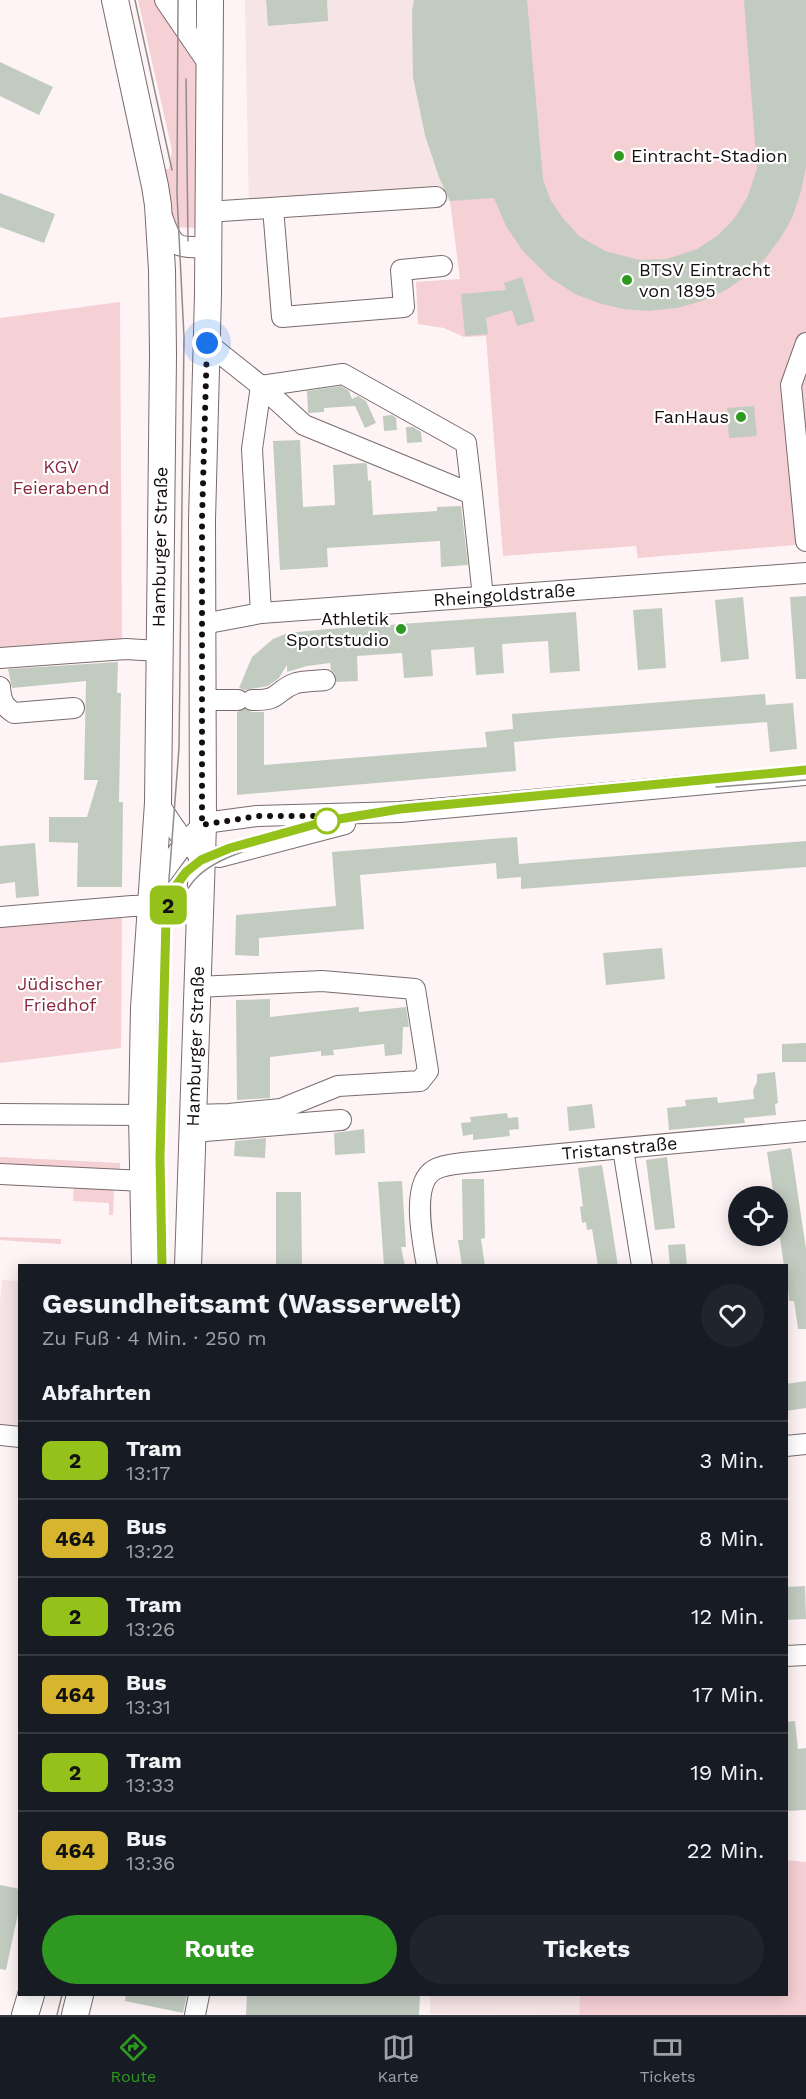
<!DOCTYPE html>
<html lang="de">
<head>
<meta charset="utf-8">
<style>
	body { margin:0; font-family:"Work Sans",sans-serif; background:#20242c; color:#f1f3f6; height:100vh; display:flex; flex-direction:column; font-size:22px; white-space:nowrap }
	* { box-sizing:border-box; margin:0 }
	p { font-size:20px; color:#9ea1a6 }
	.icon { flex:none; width:33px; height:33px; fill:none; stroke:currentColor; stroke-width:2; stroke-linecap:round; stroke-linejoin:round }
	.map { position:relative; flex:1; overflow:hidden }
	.sheet { position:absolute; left:18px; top:1264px; width:770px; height:732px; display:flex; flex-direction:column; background:#171b24; border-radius:0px; box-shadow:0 3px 15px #0003 }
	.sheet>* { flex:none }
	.badge { padding:0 12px; border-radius:9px; font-size:21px; line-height:39px }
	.fabs { position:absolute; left:728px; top:1186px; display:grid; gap:12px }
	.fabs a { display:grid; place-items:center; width:60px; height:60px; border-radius:50%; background:#171b24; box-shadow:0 3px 15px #0003; font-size:30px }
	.you { position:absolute; width:30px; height:30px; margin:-15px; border:4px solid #fff; border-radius:50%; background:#1a73e8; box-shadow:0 0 0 9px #1a73e833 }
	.map>.badge { position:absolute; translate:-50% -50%; box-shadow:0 0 0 3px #fff }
	h2 { padding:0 24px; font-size:22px; line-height:54px }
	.round { display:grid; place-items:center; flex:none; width:63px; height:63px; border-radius:32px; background:#20242c }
	.summary { display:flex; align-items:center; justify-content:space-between; height:102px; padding:0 24px }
	h1 { font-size:28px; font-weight:700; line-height:45px }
	.button { display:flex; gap:12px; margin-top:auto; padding:12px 24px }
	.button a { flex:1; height:69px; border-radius:36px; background:#2e9821; color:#fff; font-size:24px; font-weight:700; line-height:69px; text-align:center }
	.button a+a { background:#20242c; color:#f1f3f6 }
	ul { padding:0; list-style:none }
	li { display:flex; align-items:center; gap:18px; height:78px; padding:0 24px; border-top:2px solid #363941 }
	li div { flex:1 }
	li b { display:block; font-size:22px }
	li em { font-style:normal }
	li .badge { min-width:66px; font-weight:700; text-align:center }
	.menu { display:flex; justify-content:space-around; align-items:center; height:84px; border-top:2px solid #363941; background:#171b24; font-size:16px; color:#9ea1a6 }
	.menu a { display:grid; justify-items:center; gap:3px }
	.menu .selected { color:#2e9821 }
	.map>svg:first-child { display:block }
	.built { fill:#f7e4e6 }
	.green { fill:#f5d0d5 }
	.building { fill:#c2cbc0 }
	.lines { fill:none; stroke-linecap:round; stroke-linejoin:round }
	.minor-casing { stroke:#796b6d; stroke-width:22 }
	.major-casing { stroke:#796b6d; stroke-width:28 }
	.minor { stroke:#fff; stroke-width:20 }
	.major { stroke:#fff; stroke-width:26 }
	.tram { stroke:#928a8b; stroke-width:1.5 }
	.line-casing { stroke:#fff; stroke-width:14 }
	.line { stroke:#94c11a; stroke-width:9 }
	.walk { stroke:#140e0f; stroke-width:6; stroke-dasharray:0 10.8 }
	.poi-dot { fill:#2e9821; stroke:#fff; stroke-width:2 }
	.stop-dot { fill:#fff; stroke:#94c11a; stroke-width:3 }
	.labels { text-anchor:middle; stroke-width:4.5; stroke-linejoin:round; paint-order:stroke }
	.poi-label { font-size:18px; fill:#140e0f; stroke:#fff; text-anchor:start }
	.park-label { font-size:18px; fill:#892641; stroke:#fff }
	.street-label { font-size:18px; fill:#140e0f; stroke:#fff }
</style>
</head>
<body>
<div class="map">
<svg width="806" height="2015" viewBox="0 0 806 2015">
	<rect width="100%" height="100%" fill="#fef4f5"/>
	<g class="built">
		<path d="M245,0H414L412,11L413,77L425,135L439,177L450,201L249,216Z"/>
		<path d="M2,1280L19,1281V1428L0,1426V1302Z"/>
		<path d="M430,1995H580L579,2015L430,2014Z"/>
	</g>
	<g class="green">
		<path d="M138,0H156L200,66L198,228L173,227L165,169H169L172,150Z"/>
		<path d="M414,0H806V544L638,558L636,546L503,556L486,336L464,337L444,328L418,324L416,282L460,279L450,201L439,177L425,135L413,77L412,11Z"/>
		<path d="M120,302L122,645L0,652V318Z"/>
		<path d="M122,912L121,1048L0,1063V923Z"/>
		<path d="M0,1157L120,1163V1173L0,1167Z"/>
		<path d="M74,1185L114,1187L113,1215H109V1203L73,1201Z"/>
		<path d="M0,1237L61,1239V1244L0,1240Z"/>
		<path d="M786,1860L806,1862V2015H579L580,1995H786Z"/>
	</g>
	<g class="building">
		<path d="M266,0H327L328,21L268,26Z"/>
		<path d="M414,0H527L543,179L550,199L562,217L579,236L605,251L640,260L667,259L697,249L717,236L734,219L748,196L757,168L744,0H806V167L800,195L792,218L780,239L764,260L745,277L726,290L702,301L677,308L649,311L623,309L602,304L575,294L549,277L523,251L506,226L494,198L450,201L439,177L425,135L413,77L412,11Z"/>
		<path d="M0,62L53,87L39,115L0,96Z"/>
		<path d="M0,193L55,214L44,243L0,227Z"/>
		<path d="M522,277L535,321L517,326L512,310L486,318L488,334L465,336L461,294L506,290L504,283Z"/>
		<path d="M341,386L349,391L352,399L358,396L366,401L376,423L365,428L355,406L324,408V412L308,413L307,391Z"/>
		<path d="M754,406L757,436L729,438L727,408Z"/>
		<path d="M392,415L396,418L397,430L384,431L383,416Z"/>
		<path d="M406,427H413L421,432L422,442L407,443Z"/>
		<path d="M300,440L303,507L335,505L333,465L365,463L367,464L368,481L371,480L373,515L437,511V507L461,506L468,565L441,567L440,541L327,548L328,567L280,570L273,441Z"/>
		<path d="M806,596V679H796L790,597Z"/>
		<path d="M743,597L749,659L721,662L715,600Z"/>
		<path d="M662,608L666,668L638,670L633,610Z"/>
		<path d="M576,612L580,671L550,673L548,641L502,644L504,673L476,675L474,647L431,650L433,676L404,678L402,653L357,656L358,681L336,682L335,674L331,670L330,663L307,666L287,672V665L279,678L268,686L245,690L239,688L252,657L273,639L288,633L328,629Z"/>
		<path d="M118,662L117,693H121L119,802H123L122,887H77L78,843L49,842V817H87L98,780H84L86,681L12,688L8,669Z"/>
		<path d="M765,694L766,705L793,703L797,749L770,752L767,722L556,738L514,742L516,771L237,795V712L245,709L252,712H264V765L487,747L485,732L513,729L512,714Z"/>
		<path d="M517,837L519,864L806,841V867L521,889V877L497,879L496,863L360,875L364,929L259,938V956L235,955L236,915L336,906L332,852Z"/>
		<path d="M35,843L39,896L16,898L15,882L0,884V846Z"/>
		<path d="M662,948L665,979L606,985L603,953Z"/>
		<path d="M270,999V1017L359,1007V1012L406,1007L409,1027H403L402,1054L385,1056L384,1044L333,1050L334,1055L321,1056V1051L270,1057V1098L237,1100L236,1000Z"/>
		<path d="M806,1043V1062H782V1044Z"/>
		<path d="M775,1072L778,1103L775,1104L776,1115L744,1118L745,1123L669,1130L667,1108L686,1106L685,1100L717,1097L718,1103L754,1099L753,1090L757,1082V1074Z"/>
		<path d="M592,1104L595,1128L569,1131L567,1107Z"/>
		<path d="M507,1113L508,1118L518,1117L519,1129L509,1130L510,1136L473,1140V1134L463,1136L461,1123L471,1122L470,1117Z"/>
		<path d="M364,1129L365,1153L335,1155L334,1133Z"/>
		<path d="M266,1138L265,1158L234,1156L235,1141Z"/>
		<path d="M791,1148L806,1249V1329H798L794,1301H789L786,1266H784L777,1218V1197H774L767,1152Z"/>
		<path d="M667,1157L675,1228L655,1230L646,1160Z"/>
		<path d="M602,1165L608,1202L618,1266H598L592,1229L587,1230L586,1222L582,1223L580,1207L583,1206L578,1168Z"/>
		<path d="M462,1179H484L485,1238L481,1239L485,1266H462L458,1240H463Z"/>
		<path d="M402,1181L406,1247H401L405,1266H384L378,1182Z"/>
		<path d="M276,1192H301L302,1266H276Z"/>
		<path d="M685,1244L687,1266H670L668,1245Z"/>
		<path d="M806,1381V1408L786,1411V1384Z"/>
		<path d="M805,1586L806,1619L786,1620V1587Z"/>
		<path d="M795,1721L798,1749L806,1748V1810L786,1811V1722Z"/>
		<path d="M0,1885L20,1889V1904L6,1970L0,1969Z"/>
		<path d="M126,1995H187L183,2013L125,2001Z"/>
		<path d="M247,1995H420L419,2015H246Z"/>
	</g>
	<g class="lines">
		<g class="minor-casing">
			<g id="minor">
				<path d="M165,0L210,66"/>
				<path d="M186,30V0"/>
				<path d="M273,208L282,317L404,307L401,270L442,266"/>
				<path d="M207,212L436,197"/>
				<path d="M163,219C173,248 177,248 207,247"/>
				<path d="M207,343L261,386L252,449L261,613"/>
				<path d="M806,343L791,385L806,541"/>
				<path d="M472,494L466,443L343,374L261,386L304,425L472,494L483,597"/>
				<path id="s1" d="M203,624L261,613L806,573"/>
				<path d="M0,658L126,649L159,651"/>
				<path d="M0,687C1,700 3,706 14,713L74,708"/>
				<path d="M202,700H238"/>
				<path d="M252,700C282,701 274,691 296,683C305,681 316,681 325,680"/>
				<path d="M158,803C170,820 182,843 200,854C205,857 213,856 219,857L345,824"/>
				<path d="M152,888L186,841L203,825L212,822L257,816L400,812L806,775"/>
				<path d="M0,917L132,906L175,905H179L199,922"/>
				<path d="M0,1114L142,1115"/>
				<path d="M193,1115L229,1114L281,1109L338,1086L420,1081L428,1071L415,989L322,981L197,987"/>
				<path d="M192,1132L341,1120"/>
				<path d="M623,1149L642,1266"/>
				<path d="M0,1174L144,1181"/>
				<path id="s2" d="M427,1266C423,1243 410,1184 434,1170C442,1165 454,1164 463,1163L806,1131"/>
				<path d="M0,1435L20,1437"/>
				<path d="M786,1446L806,1444"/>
				<path d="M786,1656L806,1655"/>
				<path d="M195,2015L199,1995"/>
			</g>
		</g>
		<g class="major-casing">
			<g id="major">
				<path d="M115,0L155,186L158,205L162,270L163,355L158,803L144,1008L142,1115L145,1266"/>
				<path id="s3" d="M188,1266L203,825L202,520L208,294L210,0"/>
				<path d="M25,2015L31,1995"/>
				<path d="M75,2015L80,1995"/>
			</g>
		</g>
		<use href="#minor" class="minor"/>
		<use href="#major" class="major"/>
		<g class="tram">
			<path d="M135,0L172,170"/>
			<path d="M186,79L188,241"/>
			<path d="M716,787L806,780"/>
			<path d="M170,898C177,877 193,864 212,854L327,821L400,809L806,770"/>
			<path d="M174,924C184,882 202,866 242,852"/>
			<path d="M162,1266L160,1178L166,919L179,748L184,337L177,195L178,0"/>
			<path d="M57,2015L62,1995"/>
		</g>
	</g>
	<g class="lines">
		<g class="line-casing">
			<path id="line" d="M162,1266L160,1158L166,919L172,891L186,872L201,860L230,848L327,821L400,809L806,770"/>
		</g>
		<use href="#line" class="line"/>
		<path class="walk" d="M207,343L202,519V825L257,816H321L327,821"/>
	</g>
	<g class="poi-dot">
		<circle cx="619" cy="156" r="6"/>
		<circle cx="627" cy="280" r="6"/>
		<circle cx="741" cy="417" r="6"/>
		<circle cx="401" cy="629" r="6"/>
	</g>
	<circle class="stop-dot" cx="327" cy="821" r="12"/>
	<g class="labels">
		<g class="poi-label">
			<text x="631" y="162">Eintracht-Stadion</text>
			<text x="639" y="276">BTSV Eintracht<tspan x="639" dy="21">von 1895</tspan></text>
			<text x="729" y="423" text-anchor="end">FanHaus</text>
			<text x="389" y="625" text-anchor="end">Athletik<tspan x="389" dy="21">Sportstudio</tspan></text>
		</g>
		<g class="park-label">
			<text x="61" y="473">KGV<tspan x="61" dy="21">Feierabend</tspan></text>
			<text x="60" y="990">Jüdischer<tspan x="60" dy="21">Friedhof</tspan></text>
		</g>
		<g class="street-label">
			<text transform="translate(160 547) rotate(-89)" y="6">Hamburger Straße</text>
			<text dy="6" stroke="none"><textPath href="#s1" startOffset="303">Rheingoldstraße</textPath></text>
			<text dy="6" stroke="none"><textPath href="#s3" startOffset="220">Hamburger Straße</textPath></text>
			<text dy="6" stroke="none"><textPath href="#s2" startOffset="288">Tristanstraße</textPath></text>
		</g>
	</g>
</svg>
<div class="fabs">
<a><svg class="icon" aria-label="locate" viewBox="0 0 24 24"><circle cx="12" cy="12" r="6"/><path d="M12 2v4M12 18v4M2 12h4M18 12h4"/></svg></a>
</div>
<div class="you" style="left:207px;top:343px"></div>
<b class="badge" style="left:168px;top:905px;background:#94c11a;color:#111">2</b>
<section class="sheet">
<div class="summary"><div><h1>Gesundheitsamt (Wasserwelt)</h1><p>Zu Fuß · 4 Min. · 250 m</p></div><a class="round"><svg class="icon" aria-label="heart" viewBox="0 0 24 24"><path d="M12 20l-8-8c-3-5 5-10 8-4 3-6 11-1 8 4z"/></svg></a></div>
<h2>Abfahrten</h2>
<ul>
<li><span class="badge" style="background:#94c11a;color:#111">2</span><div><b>Tram</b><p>13:17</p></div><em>3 Min.</em></li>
<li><span class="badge" style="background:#d7b52e;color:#111">464</span><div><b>Bus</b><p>13:22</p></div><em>8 Min.</em></li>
<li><span class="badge" style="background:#94c11a;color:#111">2</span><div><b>Tram</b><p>13:26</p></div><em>12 Min.</em></li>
<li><span class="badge" style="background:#d7b52e;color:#111">464</span><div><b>Bus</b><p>13:31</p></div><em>17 Min.</em></li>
<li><span class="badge" style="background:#94c11a;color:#111">2</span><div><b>Tram</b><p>13:33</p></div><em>19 Min.</em></li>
<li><span class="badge" style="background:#d7b52e;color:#111">464</span><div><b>Bus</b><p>13:36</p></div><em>22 Min.</em></li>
</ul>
<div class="button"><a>Route</a><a>Tickets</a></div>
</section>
</div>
<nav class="menu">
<a class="selected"><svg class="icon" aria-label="directions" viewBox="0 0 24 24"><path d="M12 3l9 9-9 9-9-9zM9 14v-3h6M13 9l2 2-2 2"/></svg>Route</a>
<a><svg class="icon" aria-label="map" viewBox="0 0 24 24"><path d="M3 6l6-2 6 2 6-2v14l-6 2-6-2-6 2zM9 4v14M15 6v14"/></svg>Karte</a>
<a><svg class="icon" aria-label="tickets" viewBox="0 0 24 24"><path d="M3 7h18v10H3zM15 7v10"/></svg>Tickets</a>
</nav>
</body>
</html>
